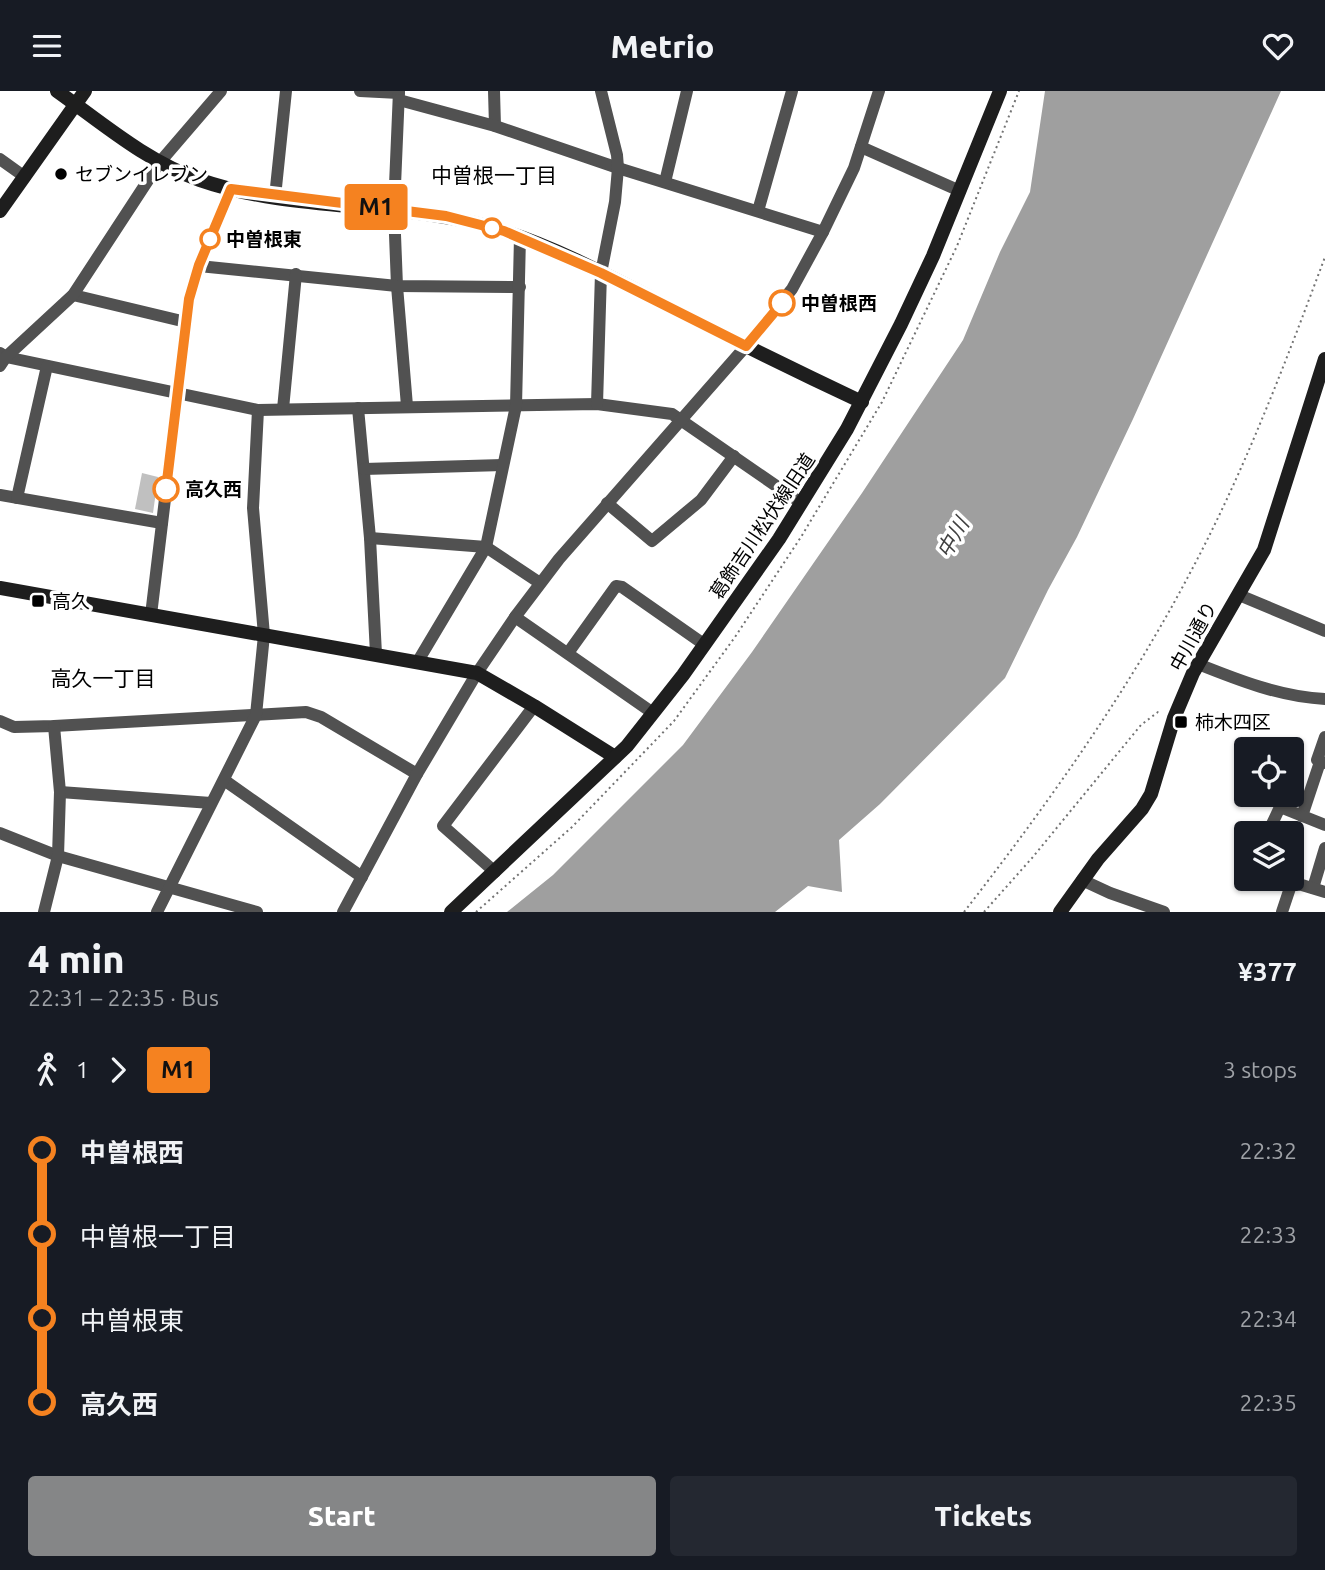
<!DOCTYPE html>
<html lang="en">
<head>
<meta charset="utf-8">
<style>
	body { margin:0; font-family:Ubuntu,"Noto Sans JP",sans-serif; background:#242831; color:#f1f3f6; height:100vh; display:flex; flex-direction:column; font-size:26px; white-space:nowrap }
	* { box-sizing:border-box; margin:0 }
	p { font-size:23px; color:#9ea1a6 }
	.icon { flex:none; width:38px; height:38px; fill:none; stroke:currentColor; stroke-width:2; stroke-linecap:round; stroke-linejoin:round }
	.map { position:relative; height:821px; overflow:hidden }
	.sheet { display:flex; flex-direction:column; background:#171b24; flex:1 }
	.sheet>* { flex:none }
	.badge { padding:0 14px; border-radius:5px; font-size:24px; line-height:46px }
	.buttons { position:absolute; left:1234px; top:646px; display:grid; gap:14px }
	.buttons a { display:grid; place-items:center; width:70px; height:70px; border-radius:7px; background:#171b24; box-shadow:0 2px 5px #0004; font-size:35px }
	.map>.badge { position:absolute; translate:-50% -50%; box-shadow:0 0 0 4px #fff }
	.legs { display:flex; align-items:center; gap:10px; height:77px; padding:0 28px; font-size:23px }
	.legs p { margin-inline-start:auto }
	.headline { display:flex; align-items:center; justify-content:space-between; height:119px; padding:0 28px }
	h1 { font-size:38px; font-weight:800; line-height:52px }
	.action { display:flex; gap:14px; margin-top:auto; padding:14px 28px }
	.action a { flex:1; height:80px; border-radius:7px; background:#858687; color:#fff; font-size:28px; font-weight:800; line-height:80px; text-align:center }
	.action a+a { background:#242831; color:#f1f3f6 }
	ul { padding:0 28px; list-style:none }
	li { display:flex; align-items:center; gap:24px; height:84px; font-size:26px }
	li i { display:grid; place-items:center; width:10px; height:100%; margin:0 9px; background:currentColor }
	li i::after { content:''; width:18px; height:18px; margin:-9px; border:5px solid; border-radius:50%; background:#171b24 }
	li p { margin-inline-start:auto }
	li:first-child i { background:linear-gradient(#0000 50%,currentColor 0) }
	li:last-child i { background:linear-gradient(currentColor 50%,#0000 0) }
	header { display:flex; justify-content:space-between; align-items:center; height:91px; padding:0 28px; background:#171b24; font-size:32px; font-weight:800 }
	.map>svg:first-child { display:block }
	.water { fill:#9f9f9f }
	.building { fill:#c0c0c0 }
	.lines { fill:none; stroke-linecap:round; stroke-linejoin:round }
	.path { stroke:#737373; stroke-width:2; stroke-dasharray:2 3.5; stroke-linecap:butt }
	.street { stroke:#515151; stroke-width:12 }
	.secondary { stroke:#1e1e1e; stroke-width:14 }
	.line-1-casing { stroke:#fff; stroke-width:16 }
	.line-1 { stroke:#f58220; stroke-width:10 }
	.poi-dot { fill:#000; stroke:#fff; stroke-width:2.5 }
	.stop-1-dot { fill:#fff; stroke:#f58220; stroke-width:3.5 }
	.labels { text-anchor:middle; stroke-width:7; stroke-linejoin:round; paint-order:stroke }
	.poi-label { font-size:19px; fill:#000; stroke:#fff; text-anchor:start }
	.stop-label { font-size:19px; font-weight:bold; fill:#000; stroke:#fff; text-anchor:start }
	.street-label { font-size:19px; fill:#000; stroke:#fff }
	.neighbourhood-label { font-size:21px; fill:#000; stroke:#fff }
	.water-label { font-size:21px; font-style:italic; fill:#404040; stroke:#fff }
</style>
</head>
<body>
<header><svg class="icon" aria-label="menu" viewBox="0 0 24 24"><path d="M4 6h16M4 12h16M4 18h16"/></svg>Metrio<svg class="icon" aria-label="heart" viewBox="0 0 24 24"><path d="M12 20l-8-8c-3-5 5-10 8-4 3-6 11-1 8 4z"/></svg></header>
<div class="map">
<svg width="1325" height="821" viewBox="0 0 1325 821">
	<rect width="100%" height="100%" fill="#fff"/>
	<path class="water" d="M1045,0H1281L1133,328L1077,446L1048,499L1005,587L880,713L839,749L842,801L808,795L775,821H507L553,784L683,654L752,561L862,402L963,249L1000,161L1030,101Z"/>
	<path class="building" d="M142,382L158,386L153,422L135,418Z"/>
	<g class="lines">
		<g class="path">
			<path d="M476,821L572,736L674,630L735,546L801,446L882,311L957,155L1019,0"/>
			<path d="M964,821C1047,714 1127,602 1190,482C1244,381 1285,273 1325,166"/>
			<path d="M984,821L1032,767L1141,634L1158,621H1161"/>
		</g>
		<g class="street">
			<path d="M360,0L399,2"/>
			<path d="M399,0L394,118L397,195L407,315"/>
			<path d="M494,0L495,35"/>
			<path d="M399,9L495,35L618,77L823,141"/>
			<path d="M861,56L960,100"/>
			<path d="M0,68L25,86"/>
			<path d="M665,91L687,0"/>
			<path d="M275,106L286,0"/>
			<path d="M758,120L792,0"/>
			<path d="M199,175L397,195L520,196"/>
			<path d="M73,204L186,231"/>
			<path d="M0,262L6,266L258,319L597,313L672,323L801,412"/>
			<path d="M0,275L6,266L73,204L160,71L221,0"/>
			<path d="M597,313L601,182L615,111L618,77L617,64L601,0"/>
			<path d="M358,317L370,447L376,563"/>
			<path d="M283,318L296,183"/>
			<path d="M364,378L503,374"/>
			<path d="M0,404L162,432"/>
			<path d="M17,407L47,275"/>
			<path d="M607,412L652,450L701,409L734,365"/>
			<path d="M370,447L486,456L540,492"/>
			<path d="M1239,504L1325,540"/>
			<path d="M151,524L189,209L199,175L231,98"/>
			<path d="M515,526L653,622"/>
			<path d="M568,562L616,495L622,496L705,554"/>
			<path d="M418,570L486,456L516,315L520,146"/>
			<path d="M1198,573C1238,589 1281,606 1325,608"/>
			<path d="M0,630L14,636L54,635L306,621L321,626L417,683"/>
			<path d="M1325,672L1317,669L1325,646"/>
			<path d="M224,689L362,786"/>
			<path d="M60,701L211,712"/>
			<path d="M1302,725L1320,671"/>
			<path d="M1272,733L1280,716L1325,734"/>
			<path d="M0,742L58,765L257,821"/>
			<path d="M495,781L443,735L534,615"/>
			<path d="M1082,789L1110,802L1164,821"/>
			<path d="M1313,797L1325,757"/>
			<path d="M44,821L58,765L60,701L54,635"/>
			<path d="M157,821L256,624L264,544L253,417L258,319"/>
			<path d="M343,821L417,683L477,582L515,526L559,468L746,255L792,198L823,141L854,77L879,0"/>
			<path d="M1282,821L1292,791L1325,801"/>
		</g>
		<g class="secondary">
			<path d="M57,0C102,32 147,71 200,89C298,123 405,108 503,140C560,158 614,188 667,215C731,248 796,280 862,311"/>
			<path d="M0,120L85,0"/>
			<path d="M0,497L477,582L534,615L615,666"/>
			<path d="M451,821L627,655L683,584L779,448L847,338L901,233L933,165L1000,0"/>
			<path d="M1060,821L1098,768L1142,718L1151,703L1174,627L1193,582L1264,459L1325,268"/>
		</g>
	</g>
	<g class="lines">
		<g class="line-1-casing">
			<path id="line-1" d="M166,398L189,208L199,174L231,98L446,125L504,140L601,182L746,255L782,212"/>
		</g>
		<use href="#line-1" class="line-1"/>
	</g>
	<g class="poi-dot">
		<circle cx="61" cy="83" r="7"/>
		<rect x="31" y="503" width="14" height="14" rx="3.5"/>
		<rect x="1174" y="624" width="14" height="14" rx="3.5"/>
	</g>
	<g class="stop-1-dot">
		<circle cx="492" cy="137" r="9"/>
		<circle cx="210" cy="148" r="9"/>
		<circle cx="782" cy="212" r="12"/>
		<circle cx="166" cy="398" r="12"/>
	</g>
	<g class="labels">
		<g class="poi-label">
			<text x="75" y="90">セブンイレブン</text>
			<text x="52" y="517">高久</text>
			<text x="1195" y="638">柿木四区</text>
		</g>
		<g class="stop-label">
			<text x="226" y="155">中曽根東</text>
			<text x="801" y="219">中曽根西</text>
			<text x="185" y="405">高久西</text>
		</g>
		<g class="street-label">
			<text transform="translate(762 435) rotate(-56)" y="7">葛飾吉川松伏線旧道</text>
			<text transform="translate(1193 545) rotate(-61)" y="7">中川通り</text>
		</g>
		<g class="neighbourhood-label">
			<text x="494" y="92">中曽根一丁目</text>
			<text x="103" y="595">高久一丁目</text>
		</g>
		<g class="water-label">
			<text transform="translate(953 447) rotate(-60)" y="7">中川</text>
		</g>
	</g>
</svg>
<div class="buttons">
<a><svg class="icon" aria-label="locate" viewBox="0 0 24 24"><circle cx="12" cy="12" r="6"/><path d="M12 2v4M12 18v4M2 12h4M18 12h4"/></svg></a>
<a><svg class="icon" aria-label="layers" viewBox="0 0 24 24"><path d="M12 4l9 5-9 5-9-5zM3 14l9 5 9-5"/></svg></a>
</div>
<b class="badge" style="left:376px;top:116px;background:#f58220;color:#111">M1</b>
</div>
<section class="sheet">
<div class="headline"><div><h1>4 min</h1><p>22:31 – 22:35 · Bus</p></div><b>¥377</b></div>
<div class="legs"><svg class="icon" aria-label="walk" viewBox="0 0 24 24"><circle cx="13" cy="4" r="2"/><path d="M13 8l-2 6 4 7M11 14l-3 7M7 12l3-4h3l4 4"/></svg>1<svg class="icon" aria-label="forward" viewBox="0 0 24 24"><path d="M9 5l7 7-7 7"/></svg><b class="badge" style="background:#f58220;color:#111">M1</b><p>3 stops</p></div>
<ul>
<li><i style="color:#f58220"></i><b>中曽根西</b><p>22:32</p></li>
<li><i style="color:#f58220"></i><span>中曽根一丁目</span><p>22:33</p></li>
<li><i style="color:#f58220"></i><span>中曽根東</span><p>22:34</p></li>
<li><i style="color:#f58220"></i><b>高久西</b><p>22:35</p></li>
</ul>
<div class="action"><a>Start</a><a>Tickets</a></div>
</section>
</body>
</html>
